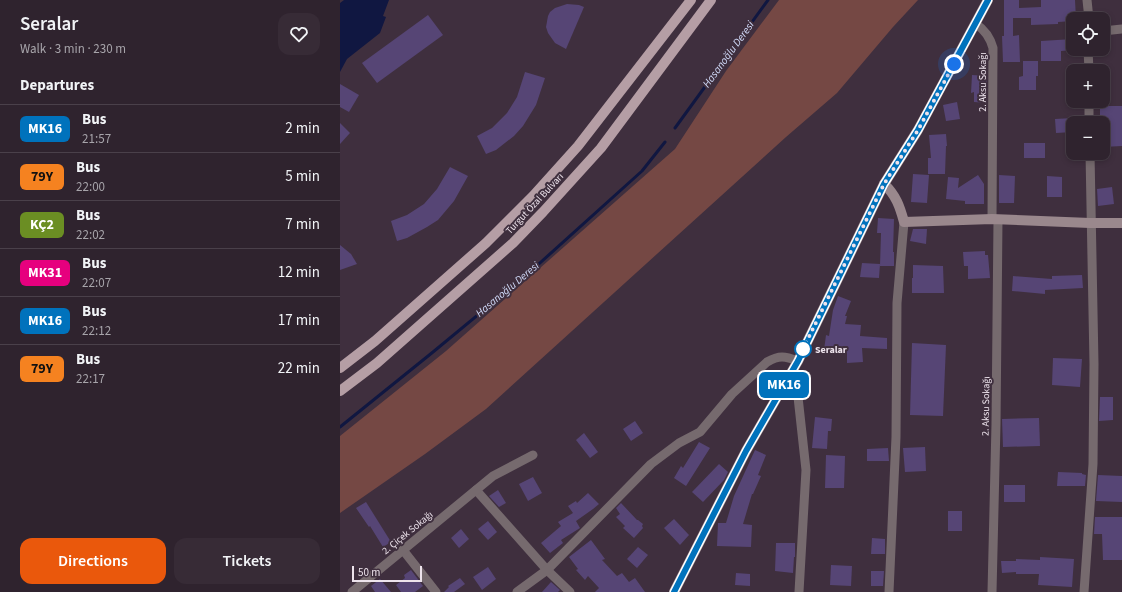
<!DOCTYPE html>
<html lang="en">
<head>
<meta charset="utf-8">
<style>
	body { margin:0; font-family:"Source Sans 3",sans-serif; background:#372b36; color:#f1f3f6; height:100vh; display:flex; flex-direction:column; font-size:15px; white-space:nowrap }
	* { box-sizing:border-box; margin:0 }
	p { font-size:13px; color:#a7a4aa }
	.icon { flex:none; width:22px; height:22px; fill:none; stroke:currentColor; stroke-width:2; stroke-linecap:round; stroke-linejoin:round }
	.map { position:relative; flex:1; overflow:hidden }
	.details { display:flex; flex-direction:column; background:#2f232e; width:340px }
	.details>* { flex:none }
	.badge { padding:0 8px; border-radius:6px; font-size:14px; line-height:26px }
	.tools { position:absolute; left:726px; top:12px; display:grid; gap:8px }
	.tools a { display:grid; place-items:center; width:44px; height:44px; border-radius:8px; background:#2f232e; box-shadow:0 2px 6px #0003,0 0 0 1px #4a404a; font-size:20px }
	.scale { position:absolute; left:12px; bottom:10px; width:70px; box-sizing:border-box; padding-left:4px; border:2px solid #ede3ec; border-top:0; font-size:11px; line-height:14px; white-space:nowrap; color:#ede3ec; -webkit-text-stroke:3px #3f2f3e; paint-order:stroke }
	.you { position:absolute; width:20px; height:20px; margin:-10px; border:3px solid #fff; border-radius:50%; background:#1a73e8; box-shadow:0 0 0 6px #1a73e833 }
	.map>.badge { position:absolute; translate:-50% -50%; box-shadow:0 0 0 2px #fff }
	h2 { padding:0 20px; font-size:15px; line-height:36px }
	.round { display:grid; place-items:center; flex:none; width:42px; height:42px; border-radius:12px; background:#372b36 }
	.head { display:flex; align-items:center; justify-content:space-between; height:68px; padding:0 20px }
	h1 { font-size:19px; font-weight:600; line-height:30px }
	.button { display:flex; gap:8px; margin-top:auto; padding:8px 20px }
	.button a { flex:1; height:46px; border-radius:12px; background:#ea580c; color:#fff; font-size:16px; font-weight:600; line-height:46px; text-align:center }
	.button a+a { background:#372b36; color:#f1f3f6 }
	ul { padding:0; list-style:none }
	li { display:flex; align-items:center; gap:12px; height:48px; padding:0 20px; border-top:1px solid #4a404a }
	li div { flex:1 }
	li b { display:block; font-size:15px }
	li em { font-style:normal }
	li .badge { min-width:44px; font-weight:700; text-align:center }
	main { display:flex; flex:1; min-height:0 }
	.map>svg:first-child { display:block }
	.green { fill:#754844 }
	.water { fill:#101741 }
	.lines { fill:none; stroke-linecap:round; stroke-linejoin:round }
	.stream { stroke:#101741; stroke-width:3 }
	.building { fill:#564575 }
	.street { stroke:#766a6e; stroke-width:9 }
	.secondary { stroke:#9a888d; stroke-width:10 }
	.primary { stroke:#b59ea5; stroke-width:10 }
	.line-casing { stroke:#fff; stroke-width:9 }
	.line { stroke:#0072bc; stroke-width:6 }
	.walk { stroke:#ede3ec; stroke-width:4; stroke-dasharray:0 7.2 }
	.stop-dot { fill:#fff; stroke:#0072bc; stroke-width:2 }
	.labels { text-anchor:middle; stroke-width:4; stroke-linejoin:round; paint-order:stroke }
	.street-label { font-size:10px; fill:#ede3ec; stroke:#3f2f3e }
	.stop-label { font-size:10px; font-weight:bold; fill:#ede3ec; stroke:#3f2f3e; text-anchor:start }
	.water-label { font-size:11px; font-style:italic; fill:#d3ddfc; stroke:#3f2f3e }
</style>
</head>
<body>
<main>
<section class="details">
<div class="head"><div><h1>Seralar</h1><p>Walk · 3 min · 230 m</p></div><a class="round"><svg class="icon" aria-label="heart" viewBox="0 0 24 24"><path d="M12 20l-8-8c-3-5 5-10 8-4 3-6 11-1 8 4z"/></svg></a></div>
<h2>Departures</h2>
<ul>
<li><span class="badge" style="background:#0072bc;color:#fff">MK16</span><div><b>Bus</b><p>21:57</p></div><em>2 min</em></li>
<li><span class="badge" style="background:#f58220;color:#111">79Y</span><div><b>Bus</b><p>22:00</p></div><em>5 min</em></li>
<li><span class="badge" style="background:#6b8e23;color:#fff">KÇ2</span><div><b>Bus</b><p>22:02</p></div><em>7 min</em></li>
<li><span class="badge" style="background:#e6007e;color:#fff">MK31</span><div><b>Bus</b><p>22:07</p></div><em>12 min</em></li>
<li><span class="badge" style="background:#0072bc;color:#fff">MK16</span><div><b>Bus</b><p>22:12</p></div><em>17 min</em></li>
<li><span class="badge" style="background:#f58220;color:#111">79Y</span><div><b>Bus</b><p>22:17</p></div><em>22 min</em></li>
</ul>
<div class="button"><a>Directions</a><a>Tickets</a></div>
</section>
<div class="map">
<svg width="782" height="592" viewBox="0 0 782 592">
	<rect width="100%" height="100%" fill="#3f2f3e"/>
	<path class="green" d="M439,0H578L553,27L497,93L446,137L146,409L85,454L0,513V436L106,351L335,149L386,71Z"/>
	<path class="water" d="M4,0H49L43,16L46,17L40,33L7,59L0,72V3Z"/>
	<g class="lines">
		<g class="stream">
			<path d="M335,128L428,0"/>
			<path d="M0,427L93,352L191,271L302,171L325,142"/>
		</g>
	</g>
	<g class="building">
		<path d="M664,0H679V8L701,7V0H735L736,19H733V21L718,22V24L691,25V18H673V36L679,35L680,62H663L662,36H664Z"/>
		<path d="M227,4L239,5L244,7L226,49L215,43L208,33L206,27L208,16L210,12L215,8Z"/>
		<path d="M88,15L103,35L37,83L22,63Z"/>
		<path d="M733,39V50L721,51V61H701V41Z"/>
		<path d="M683,61H698V76H696V90H679V77L683,76Z"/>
		<path d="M185,72L205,78L196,105L183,126L174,136L156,150L146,154L137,136L152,128L167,113L177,97Z"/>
		<path d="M632,75L647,76V103L634,102V92L631,93Z"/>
		<path d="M0,84L19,95L9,112L0,107Z"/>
		<path d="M617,102L620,119L606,121L603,105Z"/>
		<path d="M760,106H782V146L763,147V118H760Z"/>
		<path d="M733,118V132L716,133L715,119Z"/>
		<path d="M0,123L10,133L0,144Z"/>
		<path d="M606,134L607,146H606L605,174H588V158H591L589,135Z"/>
		<rect x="684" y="143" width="21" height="15"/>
		<path d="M110,167L128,176L114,201L98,220L87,227L67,238L57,241L51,221L67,215L84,204L97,189Z"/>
		<path d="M573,174L589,175L587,203L571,202Z"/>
		<path d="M638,175L644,184V204H625V201L606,199L608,177L619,178L618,188Z"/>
		<path d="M659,175L675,176L674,203H659Z"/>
		<path d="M707,176L722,177V197H707Z"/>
		<path d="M772,187L774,204L758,206L757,189Z"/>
		<path d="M538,218L554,219L553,252H554V266H540L541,233H537Z"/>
		<path d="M573,229H587L586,244L570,241Z"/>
		<path d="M0,245L11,254L17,264L0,270Z"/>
		<path d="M645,251V255H648L650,278L628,279V266H624L623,252Z"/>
		<path d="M522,263L540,264L539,278L520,277Z"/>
		<path d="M573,265L603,266L604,293H572V278H573Z"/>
		<path d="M742,275L743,288L705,290V294L672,291L673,276L712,279V276Z"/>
		<path d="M498,296L511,301L505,316H507L505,324L521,325L520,336L547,338V349L522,348L523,362L507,363V353L484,350L486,335L489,336L493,310Z"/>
		<path d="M572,343L606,345L603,416L570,415Z"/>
		<path d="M713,358L742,359L740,387L712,385Z"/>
		<path d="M760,397H773V420L759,421Z"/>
		<path d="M475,417L492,419L491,431H488L487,449L472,448Z"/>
		<path d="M699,418L700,446L663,447L662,419Z"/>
		<path d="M295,421L303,433L291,441L283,429Z"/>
		<path d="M244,433L258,452L250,458L236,440Z"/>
		<path d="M359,442L370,448L346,486L334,478L341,466L343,468Z"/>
		<path d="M585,447L586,471L565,472L563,448Z"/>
		<path d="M548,448L549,461H527V449Z"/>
		<path d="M415,450L426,455L418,475L421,476L413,494H412L403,524L412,525L411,547L377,546L378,523H386L394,496Z"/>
		<path d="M486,455L505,456L504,488H485Z"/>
		<path d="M379,464L388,472L384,480L363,502L352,492Z"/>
		<path d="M718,472L742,473V474L746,475L745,486H717Z"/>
		<path d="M758,475L782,476V502L756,501Z"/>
		<path d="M193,477L202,493L188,501L179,484Z"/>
		<rect x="664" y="485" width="21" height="17"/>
		<path d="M158,490L166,503L159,507L149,496Z"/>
		<path d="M248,493L259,504L253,509L236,521L240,528L221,540L223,543L210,553L201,543L221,526L218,522L233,513L228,506L236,501L237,503Z"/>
		<path d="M26,502L51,542L43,547L30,526L29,527L16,508Z"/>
		<path d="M281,503L297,520H298L303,524L302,526L303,528L294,538L283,528L285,526L276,517L280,514L276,508Z"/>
		<rect x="608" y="511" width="14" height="20"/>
		<path d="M755,517H782V560H763L762,534H754Z"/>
		<path d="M334,519L349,535L340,545L324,528Z"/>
		<path d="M148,521L157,532L148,540L138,529Z"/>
		<path d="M121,529L129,539L119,548L111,538Z"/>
		<path d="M532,538L545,539V554H531Z"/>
		<path d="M251,540L265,559L262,560L277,576L282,573L289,582L295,578L305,592H255L259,588L248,576L245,580L236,570L238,569L229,557Z"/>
		<path d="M436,543H455V557H454L453,573L435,571Z"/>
		<path d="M298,547L308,555L297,568L287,559Z"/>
		<path d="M700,557L734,559L732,587L698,585L699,574H676V572L662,573L661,561H676V559L700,560Z"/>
		<path d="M491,565L512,566L511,586L490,585Z"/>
		<path d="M148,567L156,579L142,590L133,577Z"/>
		<path d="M71,570L83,586L75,592H61L56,585L65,578L64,575Z"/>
		<path d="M531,571H544L543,586H531Z"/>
		<path d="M396,573L410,574V586L395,585Z"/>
		<path d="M120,578L125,584L114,592H104L109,587L108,586Z"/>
		<path d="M40,579L51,592H35L31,586Z"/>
		<path d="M211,582L220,590L218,592H202Z"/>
	</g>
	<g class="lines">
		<g class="street">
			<path d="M747,0L749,19"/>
			<path d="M636,24C645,30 650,37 653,48L652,219"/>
			<path d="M763,31L782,29"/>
			<path d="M748,49L749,71"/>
			<path d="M749,101V123"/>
			<path d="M445,382C452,386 456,389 458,397L466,470L459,592"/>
			<path d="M136,490L207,570L230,592"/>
			<path d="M63,550L96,592"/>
			<path d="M12,592L153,476L193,455"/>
			<path d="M177,592L207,570L311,464L339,443L360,432L392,394L427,362C439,355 445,356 458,361"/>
			<path d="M549,592L556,437L557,303L564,222"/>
			<path d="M652,592L656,424L658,220"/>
			<path d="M744,592L753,464L754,364L750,153"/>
		</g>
		<g class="secondary">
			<path d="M544,184C556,195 560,207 564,222L652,219L750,223H782"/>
			<path d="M334,592L406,451L458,361L544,184L578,130L648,0"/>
		</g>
		<g class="primary">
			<path d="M0,368L35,341L146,243L193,196L238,146L351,0"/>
			<path d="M0,391L37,363L173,243L203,212L261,148L371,0"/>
		</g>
	</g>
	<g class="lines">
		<g class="line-casing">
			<path id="line" d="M334,592L406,451L458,361L544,184L578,130L648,0"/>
		</g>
		<use href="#line" class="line"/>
		<path class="walk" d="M463,349L544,184L578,130L614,64"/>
	</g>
	<circle class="stop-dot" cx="463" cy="349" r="8"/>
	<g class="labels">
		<g class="street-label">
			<text transform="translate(642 82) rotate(-90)" y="4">2. Aksu Sokağı</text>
			<text transform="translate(194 203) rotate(-47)" y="4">Turgut Özal Bulvarı</text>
			<text transform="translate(645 406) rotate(-89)" y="4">2. Aksu Sokağı</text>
			<text transform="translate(67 532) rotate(-39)" y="4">2. Çiçek Sokağı</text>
		</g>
		<g class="stop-label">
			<text x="475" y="353">Seralar</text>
		</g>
		<g class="water-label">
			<text transform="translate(388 54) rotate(-54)" y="4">Hasanoğlu Deresi</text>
			<text transform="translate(167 289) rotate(-40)" y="4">Hasanoğlu Deresi</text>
		</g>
	</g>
</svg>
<div class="tools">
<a><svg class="icon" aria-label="locate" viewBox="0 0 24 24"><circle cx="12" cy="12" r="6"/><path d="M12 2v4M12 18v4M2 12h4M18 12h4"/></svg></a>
<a>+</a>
<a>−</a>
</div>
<div class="scale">50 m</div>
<div class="you" style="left:614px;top:64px"></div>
<b class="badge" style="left:444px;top:385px;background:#0072bc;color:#fff">MK16</b>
</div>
</main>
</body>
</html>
